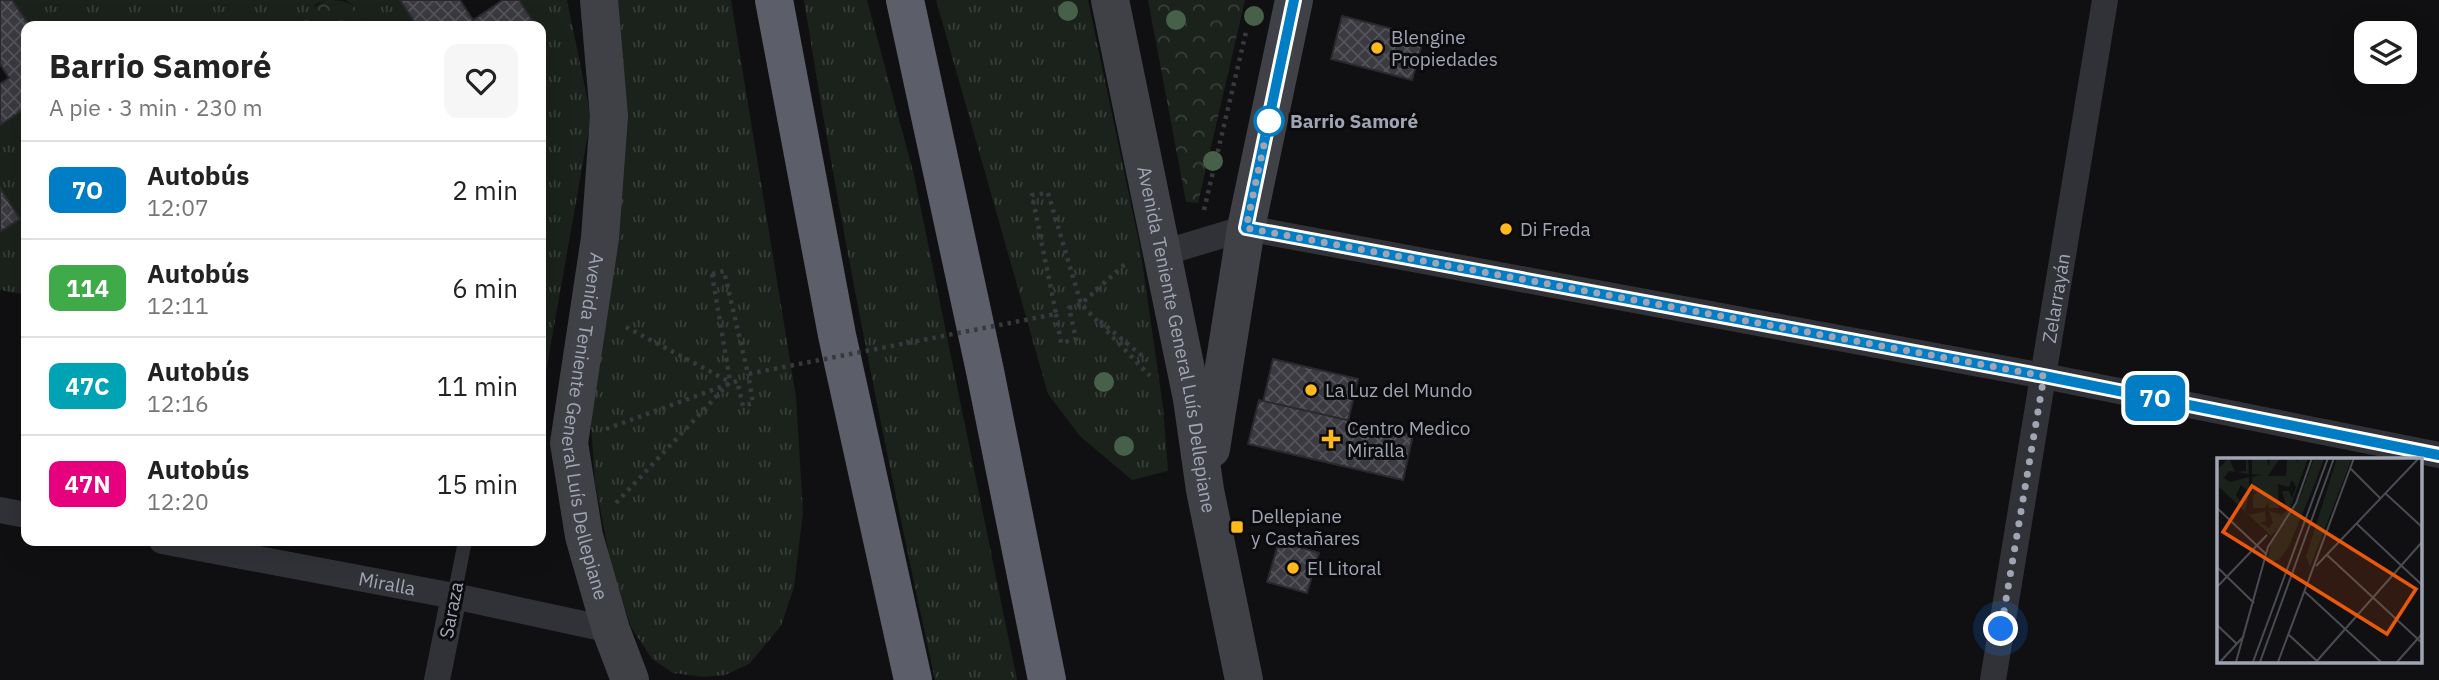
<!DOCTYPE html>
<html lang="es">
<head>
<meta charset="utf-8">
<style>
	body { margin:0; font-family:"IBM Plex Sans",sans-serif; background:#f6f6f6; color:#222; height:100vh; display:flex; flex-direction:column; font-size:26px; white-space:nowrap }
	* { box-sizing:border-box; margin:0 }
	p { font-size:23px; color:#767676 }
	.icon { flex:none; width:38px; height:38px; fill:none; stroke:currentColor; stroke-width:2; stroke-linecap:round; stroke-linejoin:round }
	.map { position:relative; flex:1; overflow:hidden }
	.drawer { position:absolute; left:21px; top:21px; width:525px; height:525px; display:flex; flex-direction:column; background:#fff; border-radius:14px; box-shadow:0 7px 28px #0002 }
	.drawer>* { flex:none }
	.badge { padding:0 14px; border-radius:10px; font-size:24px; line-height:46px }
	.tools { position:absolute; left:2354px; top:21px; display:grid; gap:14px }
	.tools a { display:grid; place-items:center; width:63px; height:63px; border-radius:14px; background:#fff; box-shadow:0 7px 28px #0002; font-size:35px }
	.you { position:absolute; width:35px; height:35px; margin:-18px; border:5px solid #fff; border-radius:50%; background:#1a73e8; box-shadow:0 0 0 10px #1a73e833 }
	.map>.badge { position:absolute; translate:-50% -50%; box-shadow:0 0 0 4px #fff }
	.round { display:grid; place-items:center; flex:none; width:74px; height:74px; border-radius:14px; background:#f6f6f6 }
	.overview { display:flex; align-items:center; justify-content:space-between; height:119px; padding:0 28px }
	h1 { font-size:33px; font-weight:700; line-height:52px }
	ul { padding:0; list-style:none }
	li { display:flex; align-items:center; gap:21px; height:98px; padding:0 28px; border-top:2px solid #e0e0e0 }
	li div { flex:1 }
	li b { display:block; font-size:26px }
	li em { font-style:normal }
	li .badge { min-width:77px; font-weight:700; text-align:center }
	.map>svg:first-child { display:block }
	.grass { fill:url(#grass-tufts) }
	.park { fill:url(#park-crowns) }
	.building { fill:url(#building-cross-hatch); stroke:#2a2a2e; stroke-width:2 }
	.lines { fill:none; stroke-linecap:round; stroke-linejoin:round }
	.path { stroke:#37393e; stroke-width:4.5; stroke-dasharray:3.5 5; stroke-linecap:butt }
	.lane { stroke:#313237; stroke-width:14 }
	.street { stroke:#313237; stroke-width:26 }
	.secondary { stroke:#3f4147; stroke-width:38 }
	.highway { stroke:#5c5f69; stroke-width:38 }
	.path-bridge { stroke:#37393e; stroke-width:4.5; stroke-dasharray:3.5 5; stroke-linecap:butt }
	.tree { fill:#47604a }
	.line-casing { stroke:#fff; stroke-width:16 }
	.line { stroke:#007dc5; stroke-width:10 }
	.walk { stroke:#a0a5b4; stroke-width:7; stroke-dasharray:0 12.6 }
	.poi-dot { fill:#ffb91b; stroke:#0b0b0d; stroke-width:2.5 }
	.stop-dot { fill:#fff; stroke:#007dc5; stroke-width:3.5 }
	.labels { text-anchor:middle; stroke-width:6; stroke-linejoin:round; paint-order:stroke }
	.poi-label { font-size:19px; fill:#a0a5b4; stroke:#0b0b0d; text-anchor:start }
	.stop-label { font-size:19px; font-weight:bold; fill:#a0a5b4; stroke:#0b0b0d; text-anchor:start }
	.street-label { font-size:19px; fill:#a0a5b4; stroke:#0b0b0d }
	.inset-road { fill:none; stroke:#4a4c53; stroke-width:2 }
	.view { fill:#e8590c; fill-opacity:0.15; stroke:#e8590c; stroke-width:3.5 }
	.inset-edge { fill:none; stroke:#a0a5b4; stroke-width:3.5 }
</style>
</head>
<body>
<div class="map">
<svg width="2439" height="680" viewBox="0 0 2439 680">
	<defs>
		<pattern id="grass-tufts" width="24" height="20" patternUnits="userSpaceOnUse" patternTransform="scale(1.75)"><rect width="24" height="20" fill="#1a221b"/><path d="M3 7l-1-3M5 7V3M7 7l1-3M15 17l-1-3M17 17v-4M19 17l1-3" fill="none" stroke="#383f3a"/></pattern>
		<pattern id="park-crowns" width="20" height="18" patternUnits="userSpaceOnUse" patternTransform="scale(1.75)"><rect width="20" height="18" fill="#1a221b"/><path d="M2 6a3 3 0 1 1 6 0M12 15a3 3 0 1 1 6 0" fill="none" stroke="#383f3a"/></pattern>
		<pattern id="building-cross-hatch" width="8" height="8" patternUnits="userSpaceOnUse" patternTransform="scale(1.75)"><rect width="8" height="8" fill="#3a3a40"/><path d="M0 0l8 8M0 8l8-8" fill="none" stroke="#535459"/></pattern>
	</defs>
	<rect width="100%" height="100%" fill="#101012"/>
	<g class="grass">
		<path d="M12,0H325L316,4L302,26H101L97,21L89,26H30Z"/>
		<path d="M345,0H400L417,26H367C362,15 357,6 345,0Z"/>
		<path d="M519,0H567L591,117L541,400V26H535Z"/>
		<path d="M610,0H731L796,397L803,512L794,587L781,626L749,664L725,675L704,677L673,673L652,659L631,627L611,565L595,482L589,395Z"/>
		<path d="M804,0H867L914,175L1017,680H935C886,454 840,228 804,0Z"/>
		<path d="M936,0H1088L1140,247L1163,407L1168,471L1132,480L1080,436L1048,394Z"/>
		<path d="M26,108V295L0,290V232L20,219L0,188V125Z"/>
	</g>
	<g class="park">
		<path d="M325,0C350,0 356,3 367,26H302L306,13Z"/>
		<path d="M1148,0H1245L1198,203L1186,202Z"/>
	</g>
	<g class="building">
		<path d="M0,0H12L30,26H26V108L0,125V84L9,78L0,64Z"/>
		<path d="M400,0H460L473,20L503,0H519L536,26H417Z"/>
		<path d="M1342,16L1424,37L1412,80L1331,59Z"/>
		<path d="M0,188L20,219L0,232Z"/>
		<path d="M1273,359L1358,379L1348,421L1263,402Z"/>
		<path d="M1259,400L1413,435L1403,480L1248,444Z"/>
		<path d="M1279,541L1319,553L1307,593L1267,582Z"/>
	</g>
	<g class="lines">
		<g class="path">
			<path d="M1048,193L1081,304L1150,376"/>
			<path d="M1204,210L1247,28"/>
			<path d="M712,274L730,381"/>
			<path d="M1056,314L1061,343L1076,339L1069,308L1081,304L1126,263"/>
			<path d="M1100,321L1147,360"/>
			<path d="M606,429L737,381L743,406L753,403L748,374"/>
			<path d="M616,503L730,382L624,326"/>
		</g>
		<path class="lane" d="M454,596L465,541"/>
		<g class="street">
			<path d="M1163,253L1246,228L2044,376L2439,455"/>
			<path d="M0,510L26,515"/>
			<path id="s1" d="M162,541L454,596L611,630"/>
			<path d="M437,680L454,596"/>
			<path id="s2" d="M1993,680L2105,0"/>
		</g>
		<g class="secondary">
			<path id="s3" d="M599,0L609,116L600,238L569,443L584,536L611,630L630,680"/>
			<path id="s4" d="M1110,0L1192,399L1205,490L1244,680"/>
			<path d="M1211,449L1246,228L1294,0"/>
		</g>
		<g class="highway">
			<path d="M774,0L837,335L913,680"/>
			<path d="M905,0L985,371L1047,680"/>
		</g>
		<path class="path-bridge" d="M712,274L724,271L748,374L1056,314L1032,195L1048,193"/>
	</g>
	<g class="tree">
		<circle cx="1068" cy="11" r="10"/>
		<circle cx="1254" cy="16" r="10"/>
		<circle cx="1176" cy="20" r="10"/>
		<circle cx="1213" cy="161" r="10"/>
		<circle cx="1104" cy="382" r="10"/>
		<circle cx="1124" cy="446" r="10"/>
	</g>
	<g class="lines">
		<g class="line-casing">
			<path id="line" d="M1294,0L1246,228L2044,376L2439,455"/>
		</g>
		<use href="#line" class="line"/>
		<path class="walk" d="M1269,121L1246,228L2044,376L2001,629"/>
	</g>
	<g class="poi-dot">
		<circle cx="1377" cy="48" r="7"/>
		<circle cx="1506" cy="229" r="7"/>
		<circle cx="1311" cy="390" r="7"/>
		<path d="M1327.5 428.5h7v7h7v7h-7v7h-7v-7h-7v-7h7z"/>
		<rect x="1230" y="520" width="14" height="14" rx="3.5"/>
		<circle cx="1293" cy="568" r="7"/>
	</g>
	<circle class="stop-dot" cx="1269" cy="121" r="14"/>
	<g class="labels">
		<g class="poi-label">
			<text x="1391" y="44">Blengine<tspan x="1391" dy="22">Propiedades</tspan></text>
			<text x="1520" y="236">Di Freda</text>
			<text x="1325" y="397">La Luz del Mundo</text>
			<text x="1347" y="435">Centro Medico<tspan x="1347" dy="22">Miralla</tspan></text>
			<text x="1251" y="523">Dellepiane<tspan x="1251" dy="22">y Castañares</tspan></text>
			<text x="1307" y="575">El Litoral</text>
		</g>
		<g class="stop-label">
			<text x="1290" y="128">Barrio Samoré</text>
		</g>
		<g class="street-label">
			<text dy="7" stroke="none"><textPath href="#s2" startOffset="387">Zelarrayán</textPath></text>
			<text dy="7" stroke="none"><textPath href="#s4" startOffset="346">Avenida Teniente General Luís Dellepiane</textPath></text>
			<text dy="7" stroke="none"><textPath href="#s3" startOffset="430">Avenida Teniente General Luís Dellepiane</textPath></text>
			<text dy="7" stroke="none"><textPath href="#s1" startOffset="229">Miralla</textPath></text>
			<text transform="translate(451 610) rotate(-79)" y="7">Saraza</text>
		</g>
	</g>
	<g transform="translate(2217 458)">
		<rect width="205" height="205" fill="#101012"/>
		<path d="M12,0L18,14L29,13V2L17,0L31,1L32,16L12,13L7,20L13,24L32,19V34L24,27L19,37L24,44L27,37H32L28,53L33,57L48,53L49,63L44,65L52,70L56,65L52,53L65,57L70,52L65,33H72L75,40L79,29L75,22L72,29L61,26L62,50H52L51,44L48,50H36V37L40,34H36L35,19L44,17L35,16V0H50L51,8L54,0H63L51,18H69L70,0H79L80,5L81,0H91L69,61L54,78L0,27V12ZM97,0H107L99,23L72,88L63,101L55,104L51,100L54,86L83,39ZM120,0H135L93,109L89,99Z" fill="#1a221b"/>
		<path class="inset-road" d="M133,10L163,40M168,35L205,69M0,50L49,96M139,65L205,127M109,96L205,185M99,108L202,0M0,109L37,145M0,129L50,77M87,133L164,204M0,167L20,186M71,176L100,203M3,204L27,178M19,204L51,89L79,45L95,0M36,204L111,0M43,204L117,0M61,204L137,0M99,204L205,84M180,204L205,176"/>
		<path class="view" d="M35,28L199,131L170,176L6,74Z"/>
		<rect width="205" height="205" class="inset-edge"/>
	</g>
</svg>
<div class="tools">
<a><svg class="icon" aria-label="layers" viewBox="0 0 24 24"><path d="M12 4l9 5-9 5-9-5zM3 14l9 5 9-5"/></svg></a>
</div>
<div class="you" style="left:2001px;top:629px"></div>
<b class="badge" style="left:2155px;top:398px;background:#007dc5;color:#fff">7O</b>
<section class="drawer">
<div class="overview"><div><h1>Barrio Samoré</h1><p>A pie · 3 min · 230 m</p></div><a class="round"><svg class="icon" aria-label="heart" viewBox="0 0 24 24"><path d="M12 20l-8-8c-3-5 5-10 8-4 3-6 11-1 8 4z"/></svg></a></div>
<ul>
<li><span class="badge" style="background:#007dc5;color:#fff">7O</span><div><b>Autobús</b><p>12:07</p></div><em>2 min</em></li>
<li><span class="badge" style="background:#3fab48;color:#fff">114</span><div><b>Autobús</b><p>12:11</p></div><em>6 min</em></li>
<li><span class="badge" style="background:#00a3b4;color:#fff">47C</span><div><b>Autobús</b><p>12:16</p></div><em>11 min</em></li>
<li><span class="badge" style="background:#e6007e;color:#fff">47N</span><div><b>Autobús</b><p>12:20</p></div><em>15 min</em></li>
</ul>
</section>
</div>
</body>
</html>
